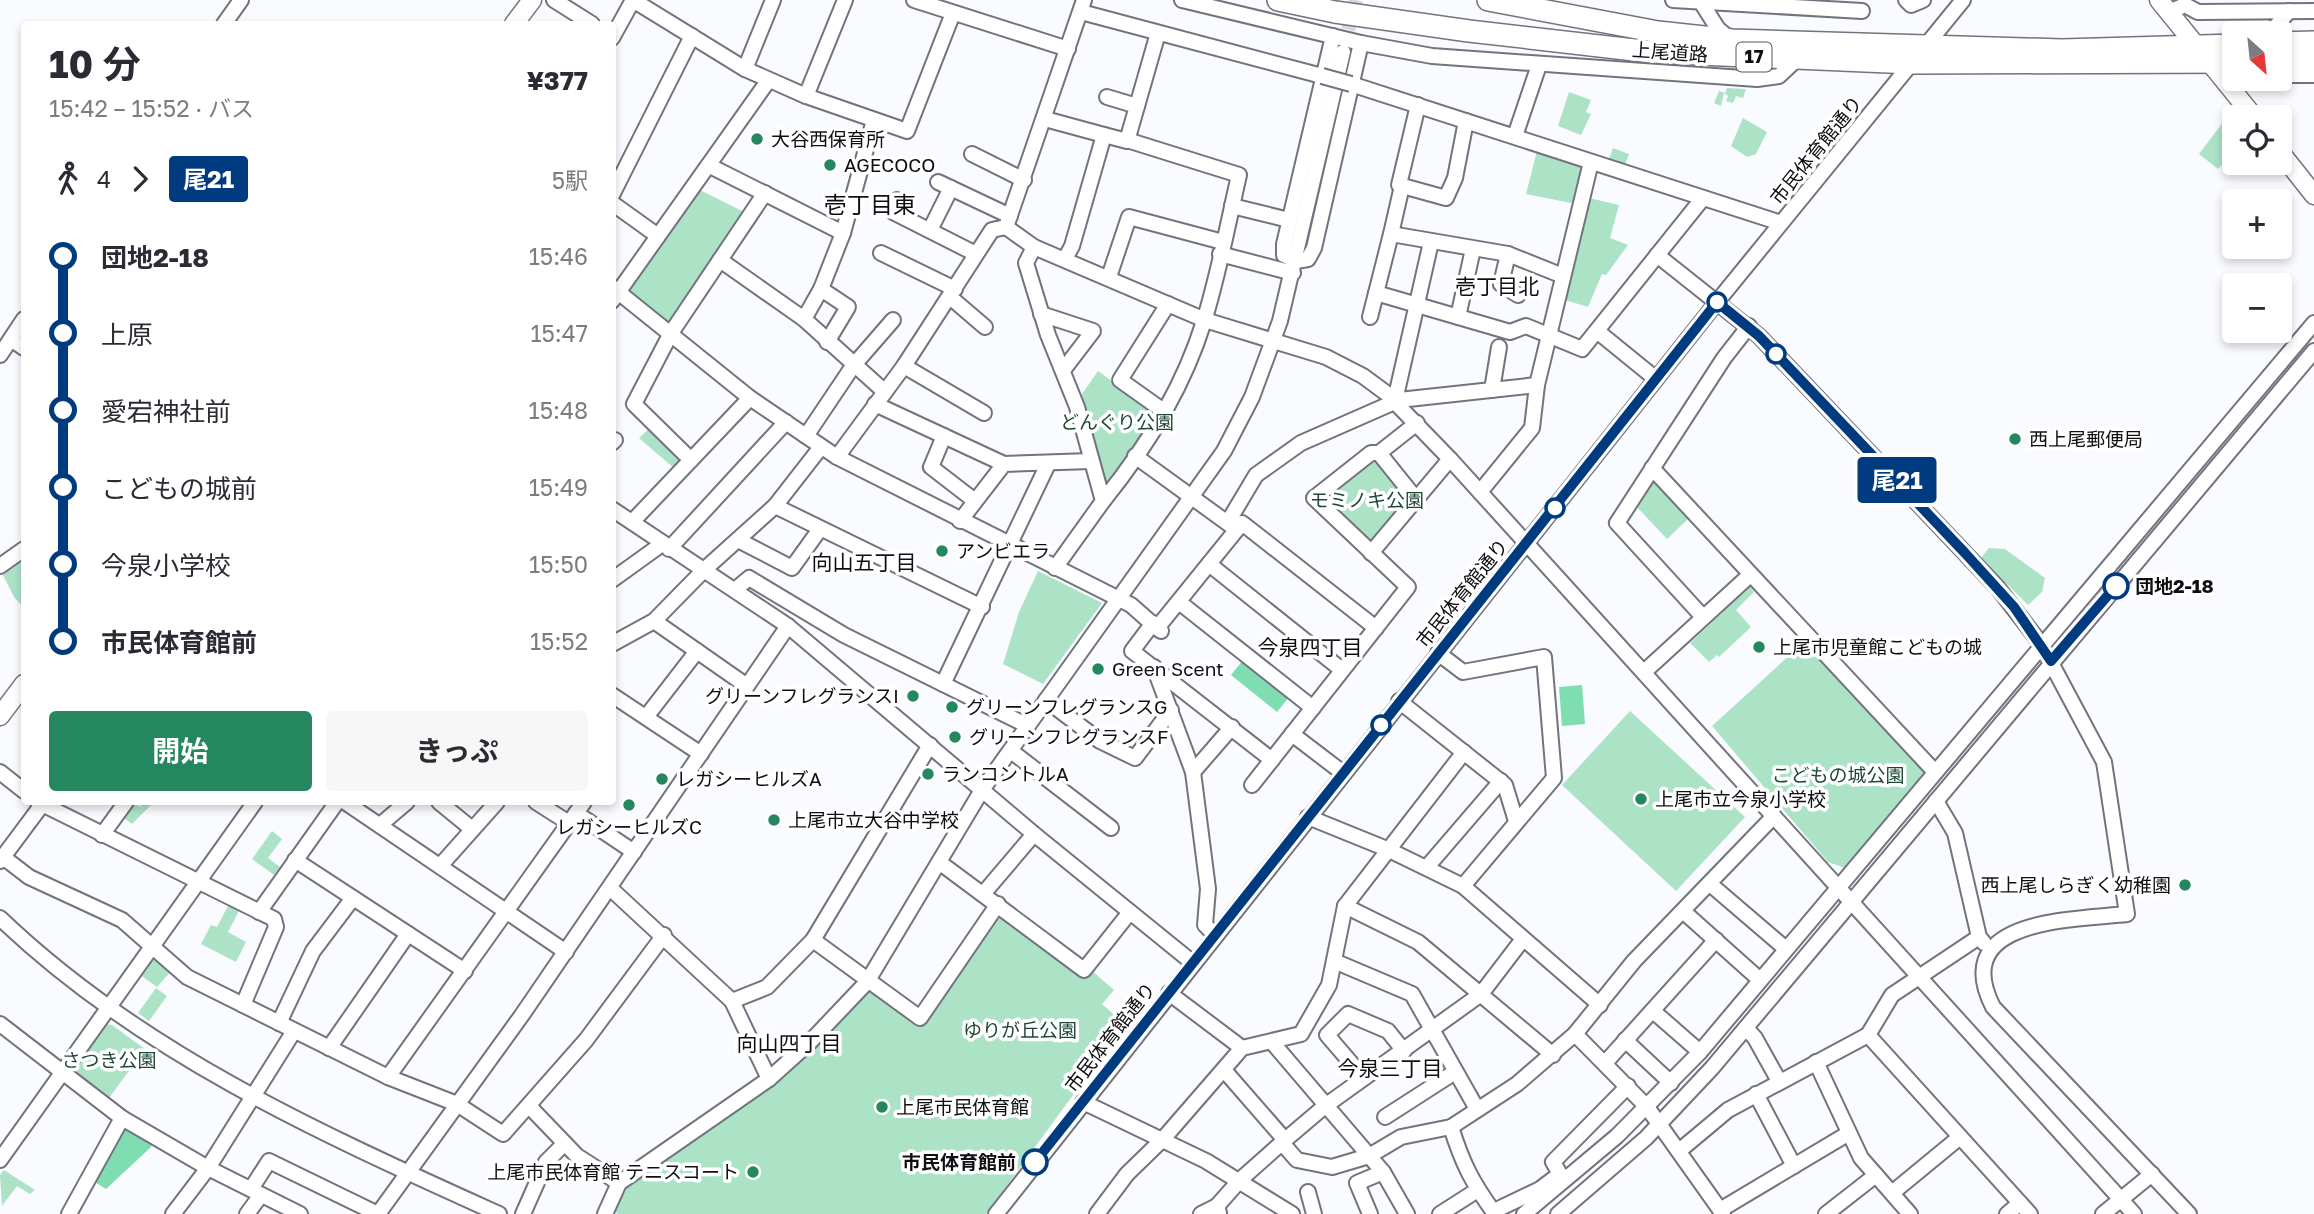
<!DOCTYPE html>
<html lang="ja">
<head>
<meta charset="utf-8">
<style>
	body { margin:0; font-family:"Golos Text","Noto Sans JP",sans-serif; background:#f7f7f7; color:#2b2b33; height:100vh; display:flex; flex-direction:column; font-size:26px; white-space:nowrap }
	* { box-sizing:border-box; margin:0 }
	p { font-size:23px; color:#7c7c81 }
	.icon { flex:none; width:38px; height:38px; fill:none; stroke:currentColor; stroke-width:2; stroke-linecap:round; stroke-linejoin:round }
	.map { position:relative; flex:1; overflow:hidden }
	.details { position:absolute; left:21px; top:21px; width:595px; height:784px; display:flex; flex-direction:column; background:#fff; border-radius:7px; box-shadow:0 4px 10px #0003 }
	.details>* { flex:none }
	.badge { padding:0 14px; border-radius:5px; font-size:24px; line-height:46px }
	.needle { width:46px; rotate:153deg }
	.buttons { position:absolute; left:2222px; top:21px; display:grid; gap:14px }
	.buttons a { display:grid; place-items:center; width:70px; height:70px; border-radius:7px; background:#fff; box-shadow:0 4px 10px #0003; font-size:35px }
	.map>.badge { position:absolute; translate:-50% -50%; box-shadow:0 0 0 4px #fff }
	.legs { display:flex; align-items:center; gap:10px; height:77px; padding:0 28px; font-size:23px }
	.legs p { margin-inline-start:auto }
	.headline { display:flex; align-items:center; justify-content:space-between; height:119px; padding:0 28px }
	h1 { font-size:38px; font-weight:700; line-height:52px }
	.primary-button { display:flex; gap:14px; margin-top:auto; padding:14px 28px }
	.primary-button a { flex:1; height:80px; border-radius:7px; background:#258760; color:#fff; font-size:28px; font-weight:700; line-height:80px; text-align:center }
	.primary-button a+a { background:#f7f7f7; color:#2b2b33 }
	ul { padding:0 28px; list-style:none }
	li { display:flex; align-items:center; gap:24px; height:77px; font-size:26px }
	li i { display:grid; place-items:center; width:10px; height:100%; margin:0 9px; background:currentColor }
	li i::after { content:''; width:18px; height:18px; margin:-9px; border:5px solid; border-radius:50%; background:#fff }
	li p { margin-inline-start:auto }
	li:first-child i { background:linear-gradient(#0000 50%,currentColor 0) }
	li:last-child i { background:linear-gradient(currentColor 50%,#0000 0) }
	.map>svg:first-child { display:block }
	.green { fill:#ace3c7 }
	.water { fill:#7edeb1 }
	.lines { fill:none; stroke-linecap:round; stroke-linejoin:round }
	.minor-tunnel { stroke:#d7d8db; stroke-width:14; stroke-dasharray:14 7; stroke-linecap:butt }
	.minor-casing { stroke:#72737f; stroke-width:18 }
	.major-casing { stroke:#72737f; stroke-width:21 }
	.highway-casing { stroke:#72737f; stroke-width:24 }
	.minor { stroke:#fff; stroke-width:14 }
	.major { stroke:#fff; stroke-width:18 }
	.highway { stroke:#fff; stroke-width:21 }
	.minor-bridge-casing { stroke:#72737f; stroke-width:18; stroke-linecap:butt }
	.minor-bridge { stroke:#fff; stroke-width:14 }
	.line-1-casing { stroke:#fff; stroke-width:16 }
	.line-1 { stroke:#003b80; stroke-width:10 }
	.poi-dot { fill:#258760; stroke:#fff; stroke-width:2.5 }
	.stop-1-dot { fill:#fff; stroke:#003b80; stroke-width:3.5 }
	.labels { text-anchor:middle; stroke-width:7; stroke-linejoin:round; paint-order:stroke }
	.shield { fill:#fff; stroke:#57575a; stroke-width:2 }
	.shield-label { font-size:18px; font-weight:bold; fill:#0f0f13 }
	.street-label { font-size:19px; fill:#0f0f13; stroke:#fff }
	.poi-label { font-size:19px; fill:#0f0f13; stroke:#fff; text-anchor:start }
	.park-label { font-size:19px; fill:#1e4735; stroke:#fff }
	.stop-label { font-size:19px; font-weight:bold; fill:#0f0f13; stroke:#fff; text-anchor:start }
	.neighbourhood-label { font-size:21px; fill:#0f0f13; stroke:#fff }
	.quarter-label { font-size:23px; fill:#0f0f13; stroke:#fff }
</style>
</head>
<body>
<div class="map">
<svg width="2314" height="1214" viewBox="0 0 2314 1214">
	<rect width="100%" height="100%" fill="#fafbfe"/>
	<g class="green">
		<path d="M1727,88L1746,89L1743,98L1736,96L1733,103L1726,101L1728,96L1724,93L1721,106L1714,103L1719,91L1725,93Z"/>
		<path d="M1569,92L1591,100L1586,112L1591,114L1581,135L1558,126Z"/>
		<path d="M2227,117L2235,124V150L2218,169L2199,154Z"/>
		<path d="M1743,118L1767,132L1756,154L1747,157L1731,146Z"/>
		<path d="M1613,148L1629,154L1625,165L1620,166L1608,162Z"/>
		<path d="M1537,151L1585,166L1576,204L1526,194Z"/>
		<path d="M698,189L748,214L672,323L667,324L629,292L628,287Z"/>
		<path d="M1585,197L1619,205L1610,238L1628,245L1606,275L1602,274L1588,307L1562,299Z"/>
		<path d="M1098,371L1157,414L1108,490L1097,473L1082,394Z"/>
		<path d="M652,426L684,460L675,469L639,438Z"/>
		<path d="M1374,458L1408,496V502L1373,544L1323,501V495Z"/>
		<path d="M1654,480L1689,518L1667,539L1634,504L1649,481Z"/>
		<path d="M1989,548L2005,549L2045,578L2042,592L2028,605L1981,558Z"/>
		<path d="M24,553V608L14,597L0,569Z"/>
		<path d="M1038,571L1102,603L1043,684L1003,664L1019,612Z"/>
		<path d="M1750,587L1754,592L1736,610L1751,627L1719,657L1717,655L1709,662L1690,643Z"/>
		<path d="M1803,643L1926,772L1845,868L1828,862L1712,726Z"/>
		<path d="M1630,711L1745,817L1676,891L1562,785Z"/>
		<path d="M130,802L143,808L137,802H154L132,824L120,815Z"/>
		<path d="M272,831L282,839L268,858L280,867L274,875L252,859Z"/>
		<path d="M229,904L240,909L228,932L246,942L236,962L201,944L211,925L217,927Z"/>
		<path d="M1002,914L1084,978L1091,970L1114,990L1102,1004L1125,1024L986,1214H618L610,1210L621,1188L775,1079L867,988L921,1023L996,916Z"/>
		<path d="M152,956H157L173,969L157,987L139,974Z"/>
		<path d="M156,988L167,996L149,1021L138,1013Z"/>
		<path d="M106,1024L112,1025L145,1049L106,1102L74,1077L73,1071Z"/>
		<path d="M4,1170L35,1190L30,1194L17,1186L2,1206L0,1175Z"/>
	</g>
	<g class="water">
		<path d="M1244,659L1290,696L1277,712L1231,675Z"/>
		<path d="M1582,685L1585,724L1562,726L1559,687Z"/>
		<path d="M129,1128L152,1143L151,1147L106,1189L95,1182V1179L122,1130Z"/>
	</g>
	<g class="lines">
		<path class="minor-tunnel" d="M1343,50L1356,0"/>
		<g class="minor-casing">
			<g id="minor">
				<path d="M554,0L592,24"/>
				<path d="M633,0L745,69"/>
				<path d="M773,0L745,69L806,96L907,131L953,13"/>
				<path d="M914,0L1068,49"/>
				<path d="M1182,0L1361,43L1432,56L1757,79L1779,76L1797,59"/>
				<path d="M1673,0L1862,11"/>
				<path d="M1906,0L1911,5L1923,0"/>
				<path d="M1701,2L1718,29L1730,39"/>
				<path d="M1081,12L1322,76"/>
				<path d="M2169,12L2185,5L2198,12L2314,11"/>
				<path d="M224,24L241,0"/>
				<path d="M2270,33L2289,11"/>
				<path d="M1333,36L1284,244V255L1296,261L1308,259L1314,248L1361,43"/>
				<path d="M612,38L633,0"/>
				<path d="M2286,75H2314"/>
				<path d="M1351,84L1781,223"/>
				<path d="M806,96L845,0"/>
				<path d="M1107,97L1137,106"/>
				<path d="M1418,105L1399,185L1446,198L1455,178L1466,121"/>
				<path d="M1045,119L1104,135"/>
				<path d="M1515,136L1539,65"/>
				<path d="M972,154L1024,180"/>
				<path d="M710,166L843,233L874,120"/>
				<path d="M938,182L1010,216"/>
				<path d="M612,195L692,36"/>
				<path d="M897,200L893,212L976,254"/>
				<path d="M612,203L658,236"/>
				<path d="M1232,206L1289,220"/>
				<path d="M1006,227L1034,247L1026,263L1048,335L1077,407L1103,501L1055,568"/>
				<path d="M1006,227L1084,0"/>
				<path d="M930,230L951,188"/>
				<path d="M1391,234L1402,186"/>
				<path d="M1034,247L1205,320L1326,357L1363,376L1386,393L1450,459L2134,1214"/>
				<path d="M881,253L955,289"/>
				<path d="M1220,254L1293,273"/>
				<path d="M1508,254L1501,284L1518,295"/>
				<path d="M1657,255L1759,336L1998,588L2041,644L2104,762L2127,914C2073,920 1948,918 1993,1007L2189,1214"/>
				<path d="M1065,259L1072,246L1104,135L1127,141L1158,33"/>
				<path d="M720,260L804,319L821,289L843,233"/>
				<path d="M1109,277L1129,217L1223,242"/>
				<path d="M612,287L750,398L837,457L1131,605L1157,628"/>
				<path d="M821,289L848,307L827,342"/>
				<path d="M1376,293L1510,332L1526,326L1582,349L1703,198"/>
				<path d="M950,297L985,327"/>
				<path d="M612,301L768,81"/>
				<path d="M1041,314L1093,331L1064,369"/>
				<path d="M1370,317L1391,234L1508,254L1563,276"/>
				<path d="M1458,317L1473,249"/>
				<path d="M804,319L885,392"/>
				<path d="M1597,331L1656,379"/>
				<path d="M11,339L24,348"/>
				<path d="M0,355L24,319"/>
				<path d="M904,366L984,413"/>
				<path d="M1492,390L1499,347"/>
				<path d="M1399,400L1396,396L1431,242"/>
				<path d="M875,404L1004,464"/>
				<path d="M1165,412L1120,380L1168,304"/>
				<path d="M806,436L853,366L893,320"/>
				<path d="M944,436L931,467L975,501"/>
				<path d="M612,443L615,440"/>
				<path d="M1135,456L1233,527"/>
				<path d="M837,457L904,366L992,230L1006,227"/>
				<path d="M691,460L634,404L671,333L765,193"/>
				<path d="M1652,468L1935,772"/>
				<path d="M1480,492L1532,428L1537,385L1591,162"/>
				<path d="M1416,499L1379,453L1417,423"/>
				<path d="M1103,501C1146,448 1184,386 1204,321C1219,273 1228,223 1239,175L1127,140"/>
				<path d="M775,506L982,607"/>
				<path d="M612,509L788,626L1034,834L1193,963"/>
				<path d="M960,521L1004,464L1091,461"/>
				<path d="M632,522L750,398"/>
				<path d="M1228,522L1256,475L1301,443L1399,400L1537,385"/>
				<path d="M738,540L792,568L820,529"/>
				<path d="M669,549L786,422"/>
				<path d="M1371,553L1450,459"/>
				<path d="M1209,564L1342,670"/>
				<path d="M0,566L24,549"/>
				<path d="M612,580L662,544"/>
				<path d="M736,589L749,578L844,635L1028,726"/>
				<path d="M1179,602L1313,708"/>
				<path d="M1703,617L1617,523L1724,358L1749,326"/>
				<path d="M654,621L747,686"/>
				<path d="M1153,623L1132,651L1272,760"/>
				<path d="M1161,631L1157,628L1242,523L1376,628"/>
				<path d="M612,644L654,621L705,569L775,506L821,447"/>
				<path d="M1438,653L1463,672L1544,657L1554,778L1463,886"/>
				<path d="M1154,667L1193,772L1208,889L1205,925L1215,935"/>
				<path d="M1644,672L1750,575"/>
				<path d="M943,684L1048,464"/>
				<path d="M612,695L701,754"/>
				<path d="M1046,700L1100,741L1135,758L1171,710"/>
				<path d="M1399,701L1505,785L1516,821"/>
				<path d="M646,717L697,651"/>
				<path d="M1292,734L1343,773"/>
				<path d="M1011,751L1111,828"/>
				<path d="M0,772L24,791"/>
				<path d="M1193,772L1232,727"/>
				<path d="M1252,785L1408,587L1314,498L1371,453H1379"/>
				<path d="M1936,801L1955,833L1979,937L1984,943"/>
				<path d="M38,802L274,919L276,927L243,1005"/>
				<path d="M345,802L566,952"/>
				<path d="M439,802L472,829"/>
				<path d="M536,802L569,823"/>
				<path d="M576,813L634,852"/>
				<path d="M1308,817L1387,849L1463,886L1600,1005"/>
				<path d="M380,825L407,802"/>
				<path d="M102,835L126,802"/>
				<path d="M3,857L29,877L122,920L187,977L388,1077L457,1104L503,1134L586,1040L664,935"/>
				<path d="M295,860L465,971"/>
				<path d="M0,861L44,802"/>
				<path d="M939,862L1084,970L1130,912"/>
				<path d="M440,866L497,802"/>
				<path d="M1427,867L1501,781"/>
				<path d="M1710,884L1786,949"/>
				<path d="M610,888L732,1001L769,1079"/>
				<path d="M983,894L1034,834"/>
				<path d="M1345,906L1418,942L1553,1055"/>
				<path d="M259,912L337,802"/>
				<path d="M1684,912L1760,980"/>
				<path d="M0,918C142,1054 322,1134 499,1214"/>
				<path d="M813,940L920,1018L998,904"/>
				<path d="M1334,961L1412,994L1477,1109"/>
				<path d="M1169,993L1242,1048"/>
				<path d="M732,1001L767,987L813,940L930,745"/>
				<path d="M1653,1011L1700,1052"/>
				<path d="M279,1023L313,951L353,898"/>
				<path d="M0,1024L122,1118L208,1168L300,1214"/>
				<path d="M1746,1028L1755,1038L1779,1081"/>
				<path d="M1575,1034L1647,1107L1723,1214"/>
				<path d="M1868,1035L2030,1214"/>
				<path d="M1625,1040L1671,1083"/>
				<path d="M1272,1042L1383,1172L1407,1214"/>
				<path d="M329,1048L408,934"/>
				<path d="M1816,1062L1861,1158L1910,1214"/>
				<path d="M1605,1063L1716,940"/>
				<path d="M1224,1070L1285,1140L1325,1106L1481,994L1523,939"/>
				<path d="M388,1077L584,802"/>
				<path d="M1364,1078L1327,1035L1348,1014L1388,1031L1404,1051"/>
				<path d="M1756,1094L1794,1166"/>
				<path d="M1083,1102L1206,1161L1292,1214"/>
				<path d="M529,1106L577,1156L619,1183"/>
				<path d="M1385,1117L1455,1072"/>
				<path d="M1451,1127C1463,1165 1472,1182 1495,1214"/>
				<path d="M1282,1143L1297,1160L1332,1167L1369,1156L1401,1137L1451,1127L1517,1084L1575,1034L1634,961L1774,816"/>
				<path d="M1679,1151L1728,1110L1868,1035L1892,995L1979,937"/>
				<path d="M0,1160L255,802"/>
				<path d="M251,1189L269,1161L378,1214"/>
				<path d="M1308,1192L1314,1214"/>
				<path d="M1892,1193L1960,1137"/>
				<path d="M1217,1206L1240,1180L1285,1140"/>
				<path d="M1720,1210L1849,1133"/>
				<path d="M1494,1211L1540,1189L1560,1174L1553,1162L1628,1086"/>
				<path d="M69,1214L122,1118"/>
				<path d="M173,1214L208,1168L294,1031"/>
				<path d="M247,1214L261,1195"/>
				<path d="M378,1214L522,1015L788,626"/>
				<path d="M523,1214L546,1162L564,1144"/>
				<path d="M605,1214L619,1183L769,1079L810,1042L867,982L982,790L1224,451L1252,397L1280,321L1343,52"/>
				<path d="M996,1214L1717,302L1963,0"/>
				<path d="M1097,1214L1127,1174L1163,1139L1242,1048L1301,1034L1329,985L1345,906L1464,752"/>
				<path d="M1201,1214L1217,1206L1219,1213"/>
				<path d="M1370,1214L1357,1183L1383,1172"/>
				<path d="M1440,1214L1476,1191"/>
				<path d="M1524,1214L1617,1136L1700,1052L2314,323"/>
				<path d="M1558,1214L1646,1138L1712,1068L2314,351"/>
				<path d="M1826,1214L1876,1175"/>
				<path d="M2007,1214L2020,1203"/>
				<path d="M2103,1214L2152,1174"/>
			</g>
		</g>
		<g class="major-casing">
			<g id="major">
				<path d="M2159,0L2254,117"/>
				<path d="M514,24L532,0"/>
				<path d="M2280,152L2314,195"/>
				<path d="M0,716L24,684"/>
			</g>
		</g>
		<g class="highway-casing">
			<g id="highway">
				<path d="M1278,0L1335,12L1469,31L1652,52L1911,63L2235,62"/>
				<path d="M1488,0L1658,32L1732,40L2062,50L2235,45"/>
				<path d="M2280,43L2314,42"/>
				<path d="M2280,60L2314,59"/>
			</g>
		</g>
		<use href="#minor" class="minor"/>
		<use href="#major" class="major"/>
		<use href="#highway" class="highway"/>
		<g class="minor-bridge-casing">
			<path id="minor-bridge" d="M1322,76L1351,84"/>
		</g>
		<use href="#minor-bridge" class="minor-bridge"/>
	</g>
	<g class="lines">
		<g class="line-1-casing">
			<path id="line-1" d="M1035,1162L1717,302L1759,336L1965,553L2014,607L2051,661L2116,586"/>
		</g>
		<use href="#line-1" class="line-1"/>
	</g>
	<g class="poi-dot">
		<circle cx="757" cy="139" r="7"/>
		<circle cx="830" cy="165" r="7"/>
		<circle cx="2015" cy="439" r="7"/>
		<circle cx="942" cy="551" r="7"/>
		<circle cx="1759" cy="647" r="7"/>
		<circle cx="1098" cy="669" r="7"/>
		<circle cx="913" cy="696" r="7"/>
		<circle cx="952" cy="707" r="7"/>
		<circle cx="955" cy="737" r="7"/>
		<circle cx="928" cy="774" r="7"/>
		<circle cx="662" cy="779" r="7"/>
		<circle cx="1641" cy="799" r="7"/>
		<circle cx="629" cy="805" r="7"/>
		<circle cx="774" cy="820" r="7"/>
		<circle cx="2185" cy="885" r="7"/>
		<circle cx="882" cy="1107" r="7"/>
		<circle cx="753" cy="1172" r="7"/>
	</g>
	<g class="stop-1-dot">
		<circle cx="1717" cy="302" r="9"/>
		<circle cx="1776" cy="354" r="9"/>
		<circle cx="1555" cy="508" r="9"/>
		<circle cx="2116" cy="586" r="12"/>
		<circle cx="1381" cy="725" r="9"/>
		<circle cx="1035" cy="1162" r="12"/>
	</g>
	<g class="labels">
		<rect class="shield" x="1736.5" y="42.5" width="35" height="29" rx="5"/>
		<g class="shield-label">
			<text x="1754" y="63">17</text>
		</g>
		<g class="street-label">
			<text transform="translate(1670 52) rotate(4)" y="7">上尾道路</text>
			<text transform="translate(1816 150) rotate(-51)" y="7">市民体育館通り</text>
			<text transform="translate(1462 593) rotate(-51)" y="7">市民体育館通り</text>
			<text transform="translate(1110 1037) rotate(-52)" y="7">市民体育館通り</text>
		</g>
		<g class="poi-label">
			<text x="771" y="146">大谷西保育所</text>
			<text x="844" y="172">AGECOCO</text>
			<text x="2029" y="446">西上尾郵便局</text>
			<text x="956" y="558">アンビエラ</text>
			<text x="1773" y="654">上尾市児童館こどもの城</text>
			<text x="1112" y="676">Green Scent</text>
			<text x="899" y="703" text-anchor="end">グリーンフレグランスI</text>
			<text x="966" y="714">グリーンフレグランスG</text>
			<text x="969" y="744">グリーンフレグランスF</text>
			<text x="942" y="781">ランコントルA</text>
			<text x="676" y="786">レガシーヒルズA</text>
			<text x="1655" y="806">上尾市立今泉小学校</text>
			<text x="788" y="827">上尾市立大谷中学校</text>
			<text x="629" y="834" text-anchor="middle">レガシーヒルズC</text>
			<text x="2171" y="892" text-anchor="end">西上尾しらぎく幼稚園</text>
			<text x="896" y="1114">上尾市民体育館</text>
			<text x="739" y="1179" text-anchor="end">上尾市民体育館 テニスコート</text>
		</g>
		<g class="park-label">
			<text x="1117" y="429">どんぐり公園</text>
			<text x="1367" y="507">モミノキ公園</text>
			<text x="1838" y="782">こどもの城公園</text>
			<text x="1020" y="1037">ゆりが丘公園</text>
			<text x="109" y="1067">さつき公園</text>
		</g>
		<g class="stop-label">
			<text x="2135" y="593">団地2-18</text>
			<text x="1016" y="1169" text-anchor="end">市民体育館前</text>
		</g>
		<g class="neighbourhood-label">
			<text x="1497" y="294">壱丁目北</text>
			<text x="864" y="570">向山五丁目</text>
			<text x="1310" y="655">今泉四丁目</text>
			<text x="789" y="1051">向山四丁目</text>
			<text x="1390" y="1076">今泉三丁目</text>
		</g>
		<g class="quarter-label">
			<text x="870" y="213">壱丁目東</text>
		</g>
	</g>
</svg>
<div class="buttons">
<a><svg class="needle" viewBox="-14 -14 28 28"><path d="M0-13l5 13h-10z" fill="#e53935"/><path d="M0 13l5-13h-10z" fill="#7c7c81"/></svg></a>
<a><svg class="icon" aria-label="locate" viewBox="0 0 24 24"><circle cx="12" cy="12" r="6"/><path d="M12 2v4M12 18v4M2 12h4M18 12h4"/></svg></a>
<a>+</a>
<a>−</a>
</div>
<b class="badge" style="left:1897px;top:480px;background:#003b80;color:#fff">尾21</b>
<section class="details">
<div class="headline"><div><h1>10 分</h1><p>15:42 – 15:52 · バス</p></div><b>¥377</b></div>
<div class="legs"><svg class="icon" aria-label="walk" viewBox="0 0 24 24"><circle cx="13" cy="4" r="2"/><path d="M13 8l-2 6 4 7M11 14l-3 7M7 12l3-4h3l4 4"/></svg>4<svg class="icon" aria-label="forward" viewBox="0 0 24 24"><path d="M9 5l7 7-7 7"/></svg><b class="badge" style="background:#003b80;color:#fff">尾21</b><p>5駅</p></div>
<ul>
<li><i style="color:#003b80"></i><b>団地2-18</b><p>15:46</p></li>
<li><i style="color:#003b80"></i><span>上原</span><p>15:47</p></li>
<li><i style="color:#003b80"></i><span>愛宕神社前</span><p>15:48</p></li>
<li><i style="color:#003b80"></i><span>こどもの城前</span><p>15:49</p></li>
<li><i style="color:#003b80"></i><span>今泉小学校</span><p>15:50</p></li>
<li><i style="color:#003b80"></i><b>市民体育館前</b><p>15:52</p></li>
</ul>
<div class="primary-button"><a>開始</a><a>きっぷ</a></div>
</section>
</div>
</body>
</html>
